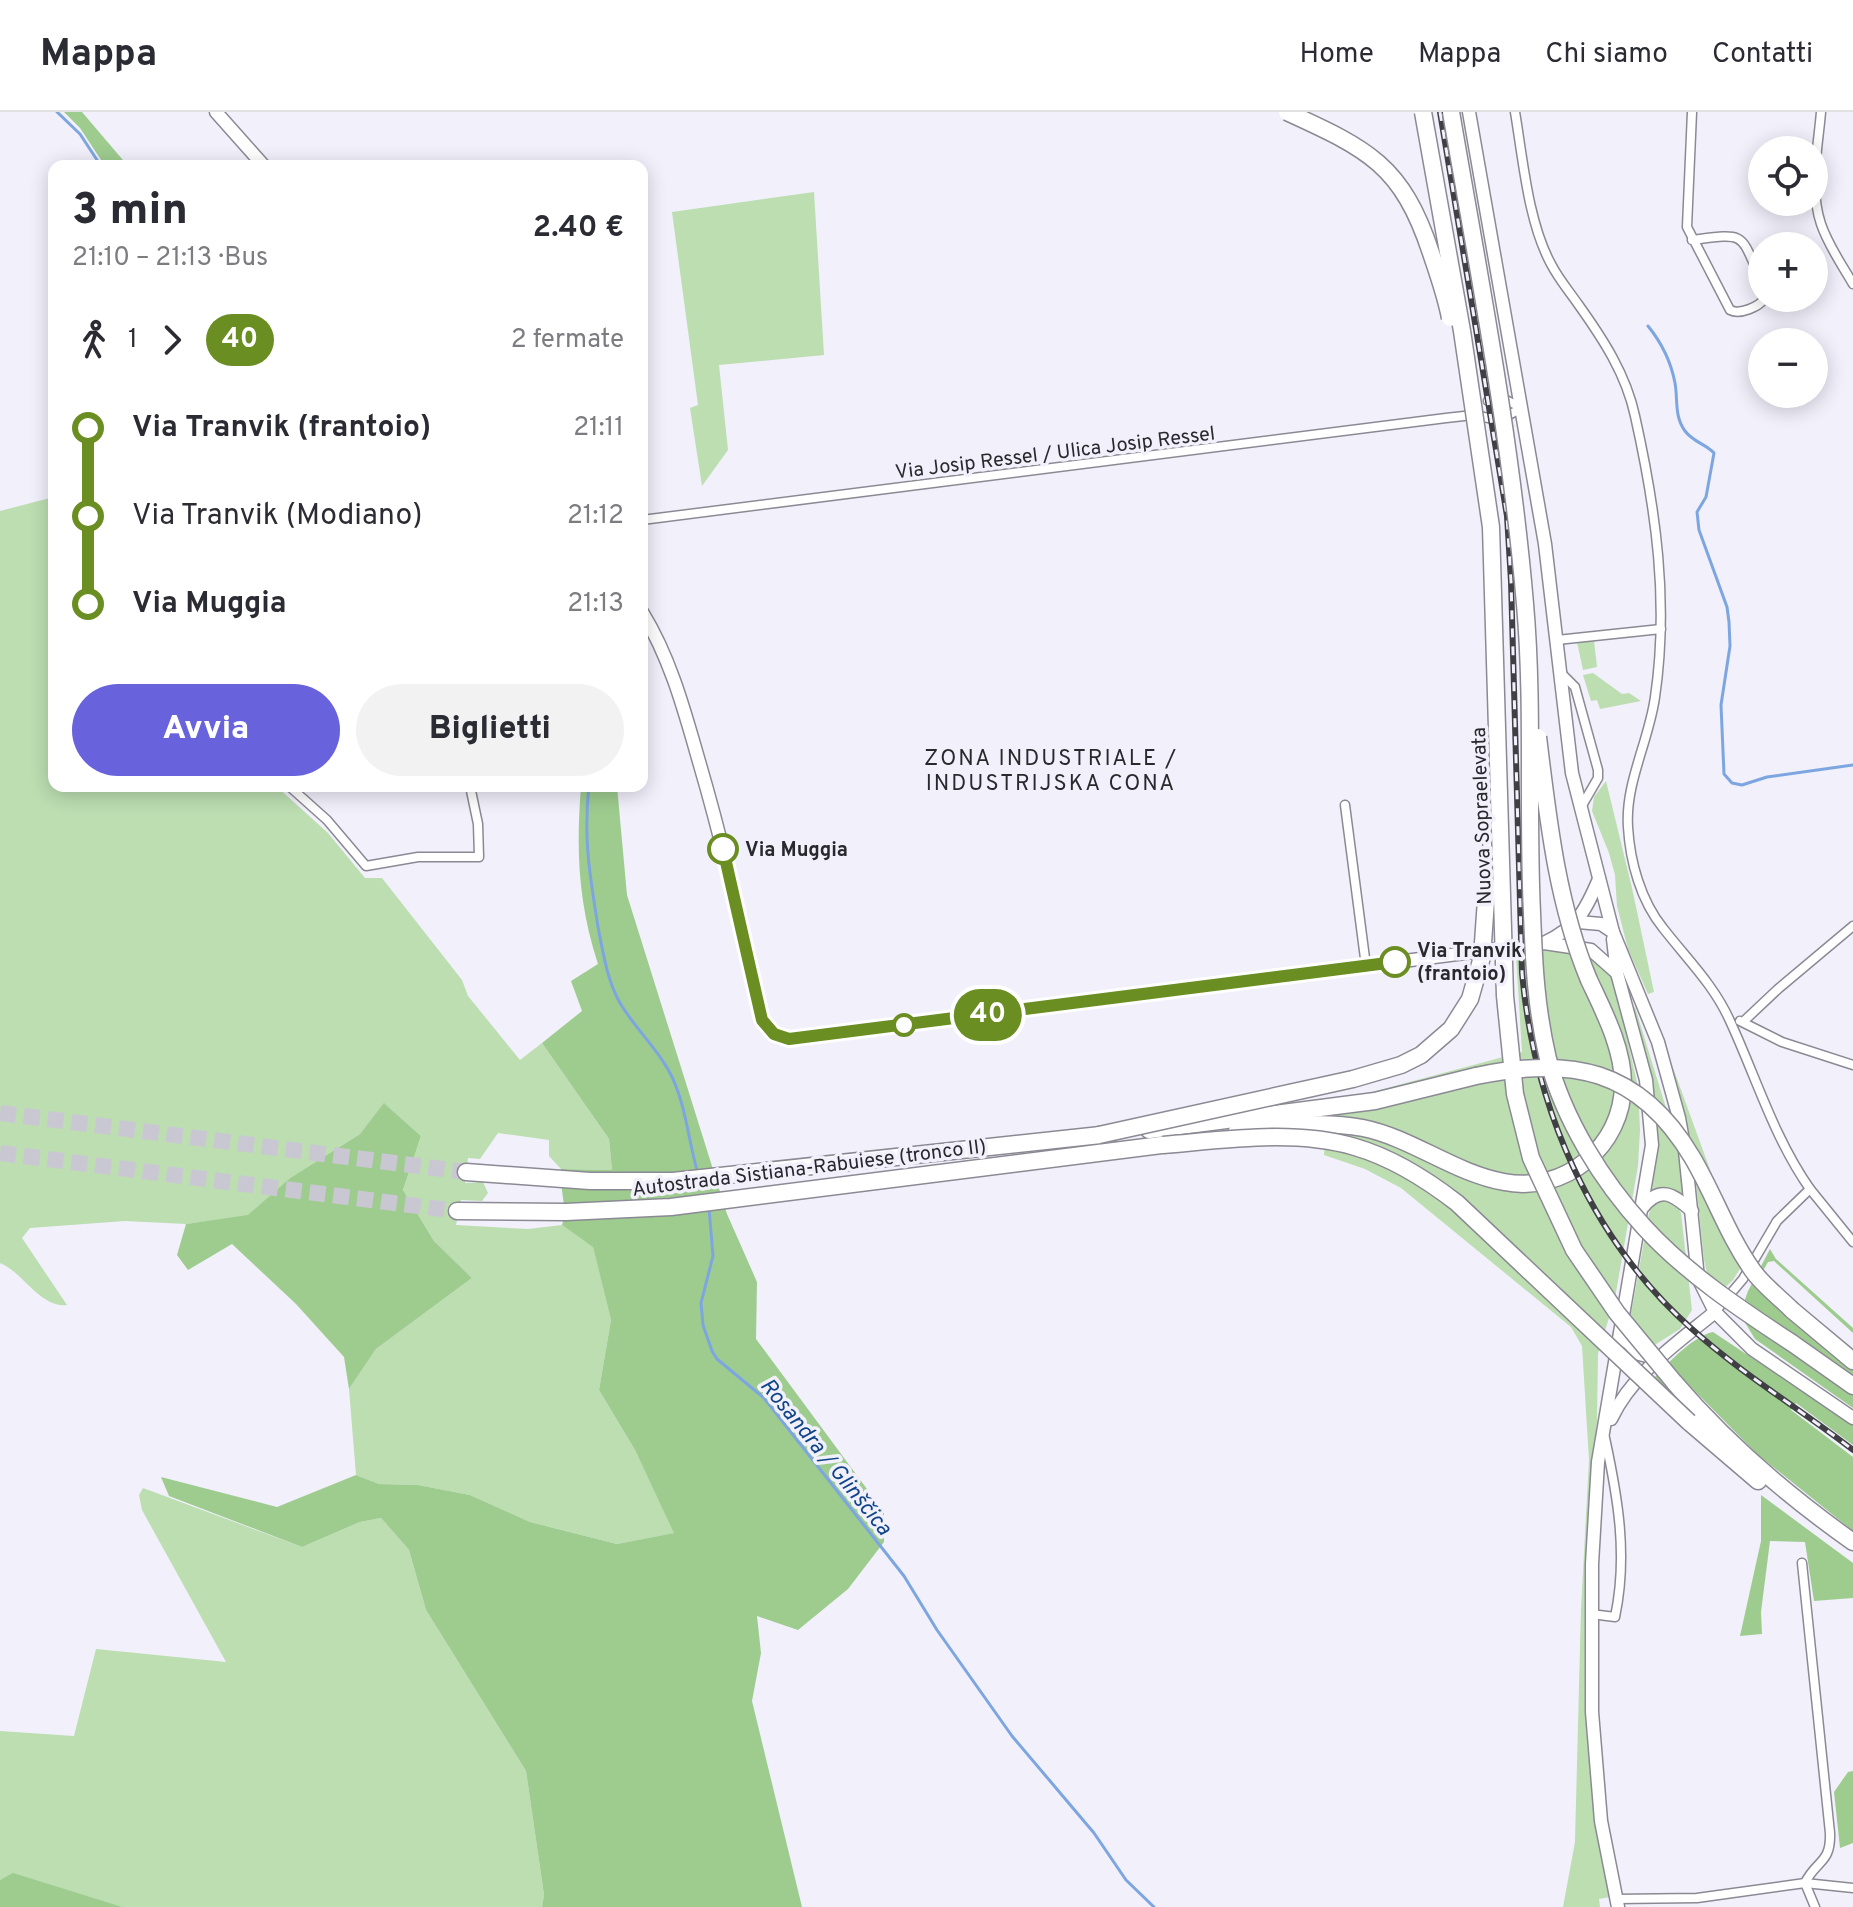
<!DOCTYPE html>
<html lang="it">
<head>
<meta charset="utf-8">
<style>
	body { margin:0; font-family:Overpass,sans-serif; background:#f2f2f3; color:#2b2b33; height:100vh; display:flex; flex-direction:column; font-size:30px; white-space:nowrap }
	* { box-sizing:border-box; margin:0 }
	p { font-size:26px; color:#7c7c81 }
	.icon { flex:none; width:44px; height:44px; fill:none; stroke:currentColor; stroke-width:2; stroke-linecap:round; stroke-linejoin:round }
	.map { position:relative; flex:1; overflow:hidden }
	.sheet { position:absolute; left:48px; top:48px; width:600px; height:632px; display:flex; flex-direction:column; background:#fff; border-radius:16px; box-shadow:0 4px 20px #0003 }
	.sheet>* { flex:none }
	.badge { padding:0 16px; border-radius:26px; font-size:28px; line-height:52px }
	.controls { position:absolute; left:1748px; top:24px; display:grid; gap:16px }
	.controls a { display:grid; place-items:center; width:80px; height:80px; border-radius:50%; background:#fff; box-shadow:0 4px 20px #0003; font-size:40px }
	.map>.badge { position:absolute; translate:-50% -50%; box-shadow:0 0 0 4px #fff }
	.legs { display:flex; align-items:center; gap:12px; height:88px; padding:0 24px; font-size:26px }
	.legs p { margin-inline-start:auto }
	.overview { display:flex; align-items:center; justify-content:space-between; height:136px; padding:0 24px }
	h1 { font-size:44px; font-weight:800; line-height:60px }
	.button { display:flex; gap:16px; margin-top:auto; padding:16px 24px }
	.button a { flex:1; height:92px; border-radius:48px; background:#6862dc; color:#fff; font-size:32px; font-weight:800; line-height:92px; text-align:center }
	.button a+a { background:#f2f2f3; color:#2b2b33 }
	ul { padding:0 24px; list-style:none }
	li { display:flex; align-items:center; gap:28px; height:88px; font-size:30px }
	li i { display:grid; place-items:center; width:12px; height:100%; margin:0 10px; background:currentColor }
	li i::after { content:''; width:20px; height:20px; margin:-10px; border:6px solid; border-radius:50%; background:#fff }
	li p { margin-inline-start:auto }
	li:first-child i { background:linear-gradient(#0000 50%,currentColor 0) }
	li:last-child i { background:linear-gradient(currentColor 50%,#0000 0) }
	header { display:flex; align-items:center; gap:48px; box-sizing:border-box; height:112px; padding:0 40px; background:#fff; border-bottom:2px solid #e1e1e2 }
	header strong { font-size:38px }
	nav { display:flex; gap:44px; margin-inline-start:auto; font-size:28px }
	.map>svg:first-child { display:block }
	.green { fill:#bcdeb1 }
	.forest { fill:#9ecc8f }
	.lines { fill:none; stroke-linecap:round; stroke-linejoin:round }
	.stream { stroke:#7da6e1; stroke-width:3 }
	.highway-tunnel { stroke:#c9c8d2; stroke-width:16; stroke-dasharray:16 8; stroke-linecap:butt }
	.street-casing { stroke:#8b8a94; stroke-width:11 }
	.secondary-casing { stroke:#8b8a94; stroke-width:15 }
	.highway-casing { stroke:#8b8a94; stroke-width:19 }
	.street { stroke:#fff; stroke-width:8 }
	.secondary { stroke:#fff; stroke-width:12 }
	.highway { stroke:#fff; stroke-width:16 }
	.rail-casing { stroke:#3f3f44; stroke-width:6 }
	.rail { stroke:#f1f0fb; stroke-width:3; stroke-dasharray:9; stroke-linecap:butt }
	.highway-bridge-casing { stroke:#8b8a94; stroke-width:19; stroke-linecap:butt }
	.highway-bridge { stroke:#fff; stroke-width:16 }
	.line-1-casing { stroke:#fff; stroke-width:18 }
	.line-1 { stroke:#6b8e23; stroke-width:12 }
	.stop-1-dot { fill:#fff; stroke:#6b8e23; stroke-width:4 }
	.labels { text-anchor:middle; stroke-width:7; stroke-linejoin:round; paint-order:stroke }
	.street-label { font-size:20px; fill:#29292d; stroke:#f1f0fb }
	.stop-label { font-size:20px; font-weight:bold; fill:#29292d; stroke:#f1f0fb; text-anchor:start }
	.neighbourhood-label { font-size:22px; letter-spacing:2px; fill:#29292d; stroke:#f1f0fb }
	.water-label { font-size:22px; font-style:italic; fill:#0f4489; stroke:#f1f0fb }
</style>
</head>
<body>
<header>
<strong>Mappa</strong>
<nav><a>Home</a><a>Mappa</a><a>Chi siamo</a><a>Contatti</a></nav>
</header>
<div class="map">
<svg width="1853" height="1795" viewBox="0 0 1853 1795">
	<rect width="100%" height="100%" fill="#f1f0fb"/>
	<g class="green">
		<path d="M814,80L824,243L719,253L728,338L702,374L690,296L698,293L672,100Z"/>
		<path d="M54,385V674H276L328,721L365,766H382L462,868L468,884L520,948L542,931L609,1027L612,1058L561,1057L549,1044V1028L498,1021L480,1047L468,1046L465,1071L483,1070L488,1081L482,1089L461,1088L456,1113L528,1117L562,1113L593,1134L611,1208L599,1278L635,1338L675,1421L617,1432L530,1410L470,1383L418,1373L379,1372L356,1363L349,1277L376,1237L472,1166L434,1129L403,1078L421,1024L385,992L360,1022L290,1066L248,1104L186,1112L125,1109L30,1116L22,1126L67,1193C40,1196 23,1160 0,1151V399Z"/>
		<path d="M1589,528L1594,529L1597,555L1583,558L1577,530Z"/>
		<path d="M1593,561L1622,582L1629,581L1641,589L1600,597L1597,588L1591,589L1583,563Z"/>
		<path d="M1606,669L1632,776L1654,880L1648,882L1628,837L1617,794L1615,763L1609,741L1592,699L1594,685Z"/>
		<path d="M1544,839L1584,841L1592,844L1614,867L1638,975L1640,1018L1638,1054L1615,1186L1598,1242L1597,1309L1591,1377L1585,1601L1592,1685L1610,1785L1599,1787L1600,1795H1563L1575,1730L1581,1497L1589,1348L1582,1234L1571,1215L1401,1076L1365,1057L1324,1043L1327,992L1522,940L1516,843Z"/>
		<path d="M1635,895L1678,1035L1684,1083L1669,1077L1652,1079C1663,1006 1652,966 1633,896Z"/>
		<path d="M1672,953L1713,1066L1750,1141L1733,1168L1713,1187L1704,1148L1692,1032Z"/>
		<path d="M1670,1088L1677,1093L1681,1101L1692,1198L1680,1217L1653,1234L1629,1213L1650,1096L1657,1089Z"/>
		<path d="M143,1376L302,1435L360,1410L381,1406L409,1438L426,1498L526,1659L544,1783L542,1795H123L14,1762L0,1768V1619L74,1624L96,1537L226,1550L142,1398L139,1383Z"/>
	</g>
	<g class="forest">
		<path d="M64,0H82L128,54H105L80,16Z"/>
		<path d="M581,674H617L627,783L727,1102L757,1170L756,1227L884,1400V1430L848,1477L798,1518L757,1504L761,1541L752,1589L802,1795H542L544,1783L526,1659L426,1498L409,1438L381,1406L360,1410L302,1435L169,1384L161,1365L277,1395L356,1363L379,1372L418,1373L470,1383L530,1410L617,1432L674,1421L635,1338L599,1278L611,1208L593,1135L562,1113C568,1094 559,1077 561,1057L612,1058L609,1027L542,931L582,899L571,869L598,852C578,790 576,739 581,674Z"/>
		<path d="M384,991L421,1024L403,1078L434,1129L472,1166L376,1237L349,1277L344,1245L296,1192L232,1132L188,1158L177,1143L186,1112L248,1103L290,1066L360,1022Z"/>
		<path d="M1770,1137L1776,1147L1853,1216V1221L1774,1149L1768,1150L1763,1159L1770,1167L1853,1256V1296L1755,1227L1744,1209L1743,1193L1748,1179Z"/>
		<path d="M1713,1220L1853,1313V1333L1796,1291L1791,1298L1853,1345V1419L1757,1342L1681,1265L1668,1276L1694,1305L1685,1316L1643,1279C1658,1261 1691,1224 1713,1220Z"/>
		<path d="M1761,1383L1853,1451V1486L1814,1489L1805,1430L1770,1429L1761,1500L1762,1522L1740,1524L1761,1429Z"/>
		<path d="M1853,1659V1731L1840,1736L1834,1680L1848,1660Z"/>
		<path d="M13,1761L123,1795H0V1768Z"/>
	</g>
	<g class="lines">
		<g class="stream">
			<path d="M57,0L80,22L101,54"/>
			<path d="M1648,214C1661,230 1671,250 1675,271C1678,287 1674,304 1685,319C1693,330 1706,332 1714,341L1706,385L1697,400L1699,418L1727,495L1729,510L1730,534L1721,593L1724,662L1732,671L1742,673L1767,665L1853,653"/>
			<path d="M589,674C583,727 590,763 598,815C603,840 607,868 620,891C636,918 660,939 673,967C686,996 689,1031 698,1062"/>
			<path d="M709,1096L713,1144L701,1191L703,1213L712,1239L717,1247L764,1286L904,1464L937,1518L1012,1624L1094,1721L1126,1768L1154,1795"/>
		</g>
		<g class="highway-tunnel">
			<path d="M0,1001L466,1060"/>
			<path d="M0,1041L457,1099"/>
		</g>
		<g class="street-casing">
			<g id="street">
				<path d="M1515,0C1523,47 1528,110 1551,152C1558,166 1569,179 1578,192C1603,227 1626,262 1635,304C1656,398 1669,490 1655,585C1649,629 1625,671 1628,715C1630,750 1641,789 1663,816C1687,847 1714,873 1730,909C1756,965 1774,1026 1810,1077L1777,1109L1743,1167L1715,1200"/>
				<path d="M1692,0L1687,115L1730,198C1740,203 1759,195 1765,186"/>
				<path d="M1821,0C1818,36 1809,76 1821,112C1828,133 1842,153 1853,172"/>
				<path d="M1692,128C1748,121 1739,120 1762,170"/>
				<path d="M642,408L1446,306L1473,303L1499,308L1522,296L1502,286L1488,289"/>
				<path d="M1557,528L1661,517"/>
				<path d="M1561,561L1575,575L1598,658V666L1580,697"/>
				<path d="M289,674L327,708L366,754L418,745H479L478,712L470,674"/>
				<path d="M1345,693L1366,854"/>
				<path d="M1740,909L1782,930L1853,953"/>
				<path d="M1744,909L1778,877L1853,814"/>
				<path d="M1810,1077L1853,1130"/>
				<path d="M1802,1451L1830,1721C1831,1752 1816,1748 1805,1771L1815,1795"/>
				<path d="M1591,1502L1615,1505C1628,1444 1618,1386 1605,1326"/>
				<path d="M1616,1787L1697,1786L1805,1771L1853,1776"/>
			</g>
		</g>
		<g class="secondary-casing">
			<g id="secondary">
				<path d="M216,0L264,54"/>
				<path d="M1469,0L1545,432L1572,661L1613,820L1658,930L1679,1006L1685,1039L1698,1166L1715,1200L1752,1237L1853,1306"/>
				<path d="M642,500C671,547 685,601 700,653C725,738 744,823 762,908C771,922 781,926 797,927L1544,831L1591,838L1617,861"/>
				<path d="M1578,810L1601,812L1613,820"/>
				<path d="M1613,827L1617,861L1646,968L1652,1033L1598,1350L1592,1452V1600L1601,1709L1618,1795"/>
				<path d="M1544,831C1577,815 1585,800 1599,767"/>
				<path d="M1642,1096C1660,1073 1673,1082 1692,1099"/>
				<path d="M1620,1222L1639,1242L1655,1246"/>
				<path d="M1611,1307C1633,1261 1676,1232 1715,1200"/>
			</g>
		</g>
		<g class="highway-casing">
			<g id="highway">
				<path d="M1487,774L1495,701"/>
				<path d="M1149,1018L1375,989L1476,964"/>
				<path d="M1236,1021C1278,1014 1320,1008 1363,1016C1412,1026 1454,1061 1504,1070C1565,1082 1623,1034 1623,972C1623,936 1604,900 1589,868"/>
				<path d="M466,1060L590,1069H673L1110,1022"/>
				<path d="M457,1099L566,1100L671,1095L1177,1031"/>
				<path d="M1792,1198L1853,1249"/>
				<path d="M1792,1231L1853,1274"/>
				<path d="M1674,1270C1726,1331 1788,1384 1853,1430"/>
				<path d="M1689,1310L1758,1369"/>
			</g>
		</g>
		<use href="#street" class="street"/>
		<use href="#secondary" class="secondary"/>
		<use href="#highway" class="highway"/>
		<g class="rail-casing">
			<path id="rail" d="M1440,0L1507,404L1511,469L1522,861C1534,994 1590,1127 1692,1217C1742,1262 1800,1297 1853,1338"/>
		</g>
		<use href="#rail" class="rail"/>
		<g class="highway-bridge-casing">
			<g id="highway-bridge">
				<path d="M1287,0C1368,37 1402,53 1431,141C1438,162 1446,184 1450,206"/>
				<path d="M1423,0L1462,219L1491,415L1505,884L1515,982L1531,1046L1574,1138L1617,1201L1674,1270"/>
				<path d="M1451,0C1479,163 1511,326 1525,492C1534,594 1527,698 1532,801C1534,853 1536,896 1548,947C1564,1008 1602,1069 1644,1115C1686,1161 1740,1197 1792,1231"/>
				<path d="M1538,625C1548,707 1557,791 1589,868"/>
				<path d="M1476,964C1570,944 1639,956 1692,1045C1714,1082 1728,1124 1753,1159C1763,1173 1779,1185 1792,1198"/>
				<path d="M1099,1023L1353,967L1401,953L1421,943L1451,917L1470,887L1482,845L1487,774"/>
				<path d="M1163,1033C1225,1028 1294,1017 1355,1035C1393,1046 1426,1067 1457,1091L1689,1310"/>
			</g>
		</g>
		<use href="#highway-bridge" class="highway-bridge"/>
	</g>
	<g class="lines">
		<g class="line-1-casing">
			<path id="line-1" d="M723,737L762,908L774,922L789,927L1395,850"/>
		</g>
		<use href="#line-1" class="line-1"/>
	</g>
	<g class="stop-1-dot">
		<circle cx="723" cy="737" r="14"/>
		<circle cx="1395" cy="850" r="14"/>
		<circle cx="904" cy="913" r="10"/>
	</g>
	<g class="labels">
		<g class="street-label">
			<text transform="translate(1055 340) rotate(-7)" y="7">Via Josip Ressel / Ulica Josip Ressel</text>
			<text transform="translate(1481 704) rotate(-92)" y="7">Nuova Sopraelevata</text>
			<text transform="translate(809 1055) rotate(-7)" y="7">Autostrada Sistiana-Rabuiese (tronco II)</text>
		</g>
		<g class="stop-label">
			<text x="745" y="744">Via Muggia</text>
			<text x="1417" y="845">Via Tranvik<tspan x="1417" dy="23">(frantoio)</tspan></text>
		</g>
		<g class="neighbourhood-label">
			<text x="1051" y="653">ZONA INDUSTRIALE /<tspan x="1051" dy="25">INDUSTRIJSKA CONA</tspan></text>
		</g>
		<g class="water-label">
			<text transform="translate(827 1344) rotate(51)" y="8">Rosandra / Glinščica</text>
		</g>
	</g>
</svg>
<div class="controls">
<a><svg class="icon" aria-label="locate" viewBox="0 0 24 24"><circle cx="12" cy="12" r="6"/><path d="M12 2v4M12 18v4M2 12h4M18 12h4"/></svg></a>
<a>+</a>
<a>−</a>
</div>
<b class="badge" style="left:988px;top:903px;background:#6b8e23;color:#fff">40</b>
<section class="sheet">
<div class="overview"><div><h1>3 min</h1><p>21:10 – 21:13 · Bus</p></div><b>2.40 €</b></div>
<div class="legs"><svg class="icon" aria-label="walk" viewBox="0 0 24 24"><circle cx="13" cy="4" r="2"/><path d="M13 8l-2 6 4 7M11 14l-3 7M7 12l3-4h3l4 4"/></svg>1<svg class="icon" aria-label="forward" viewBox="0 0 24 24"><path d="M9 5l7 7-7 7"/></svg><b class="badge" style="background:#6b8e23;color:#fff">40</b><p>2 fermate</p></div>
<ul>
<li><i style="color:#6b8e23"></i><b>Via Tranvik (frantoio)</b><p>21:11</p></li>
<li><i style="color:#6b8e23"></i><span>Via Tranvik (Modiano)</span><p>21:12</p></li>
<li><i style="color:#6b8e23"></i><b>Via Muggia</b><p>21:13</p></li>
</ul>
<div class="button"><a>Avvia</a><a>Biglietti</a></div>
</section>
</div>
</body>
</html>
